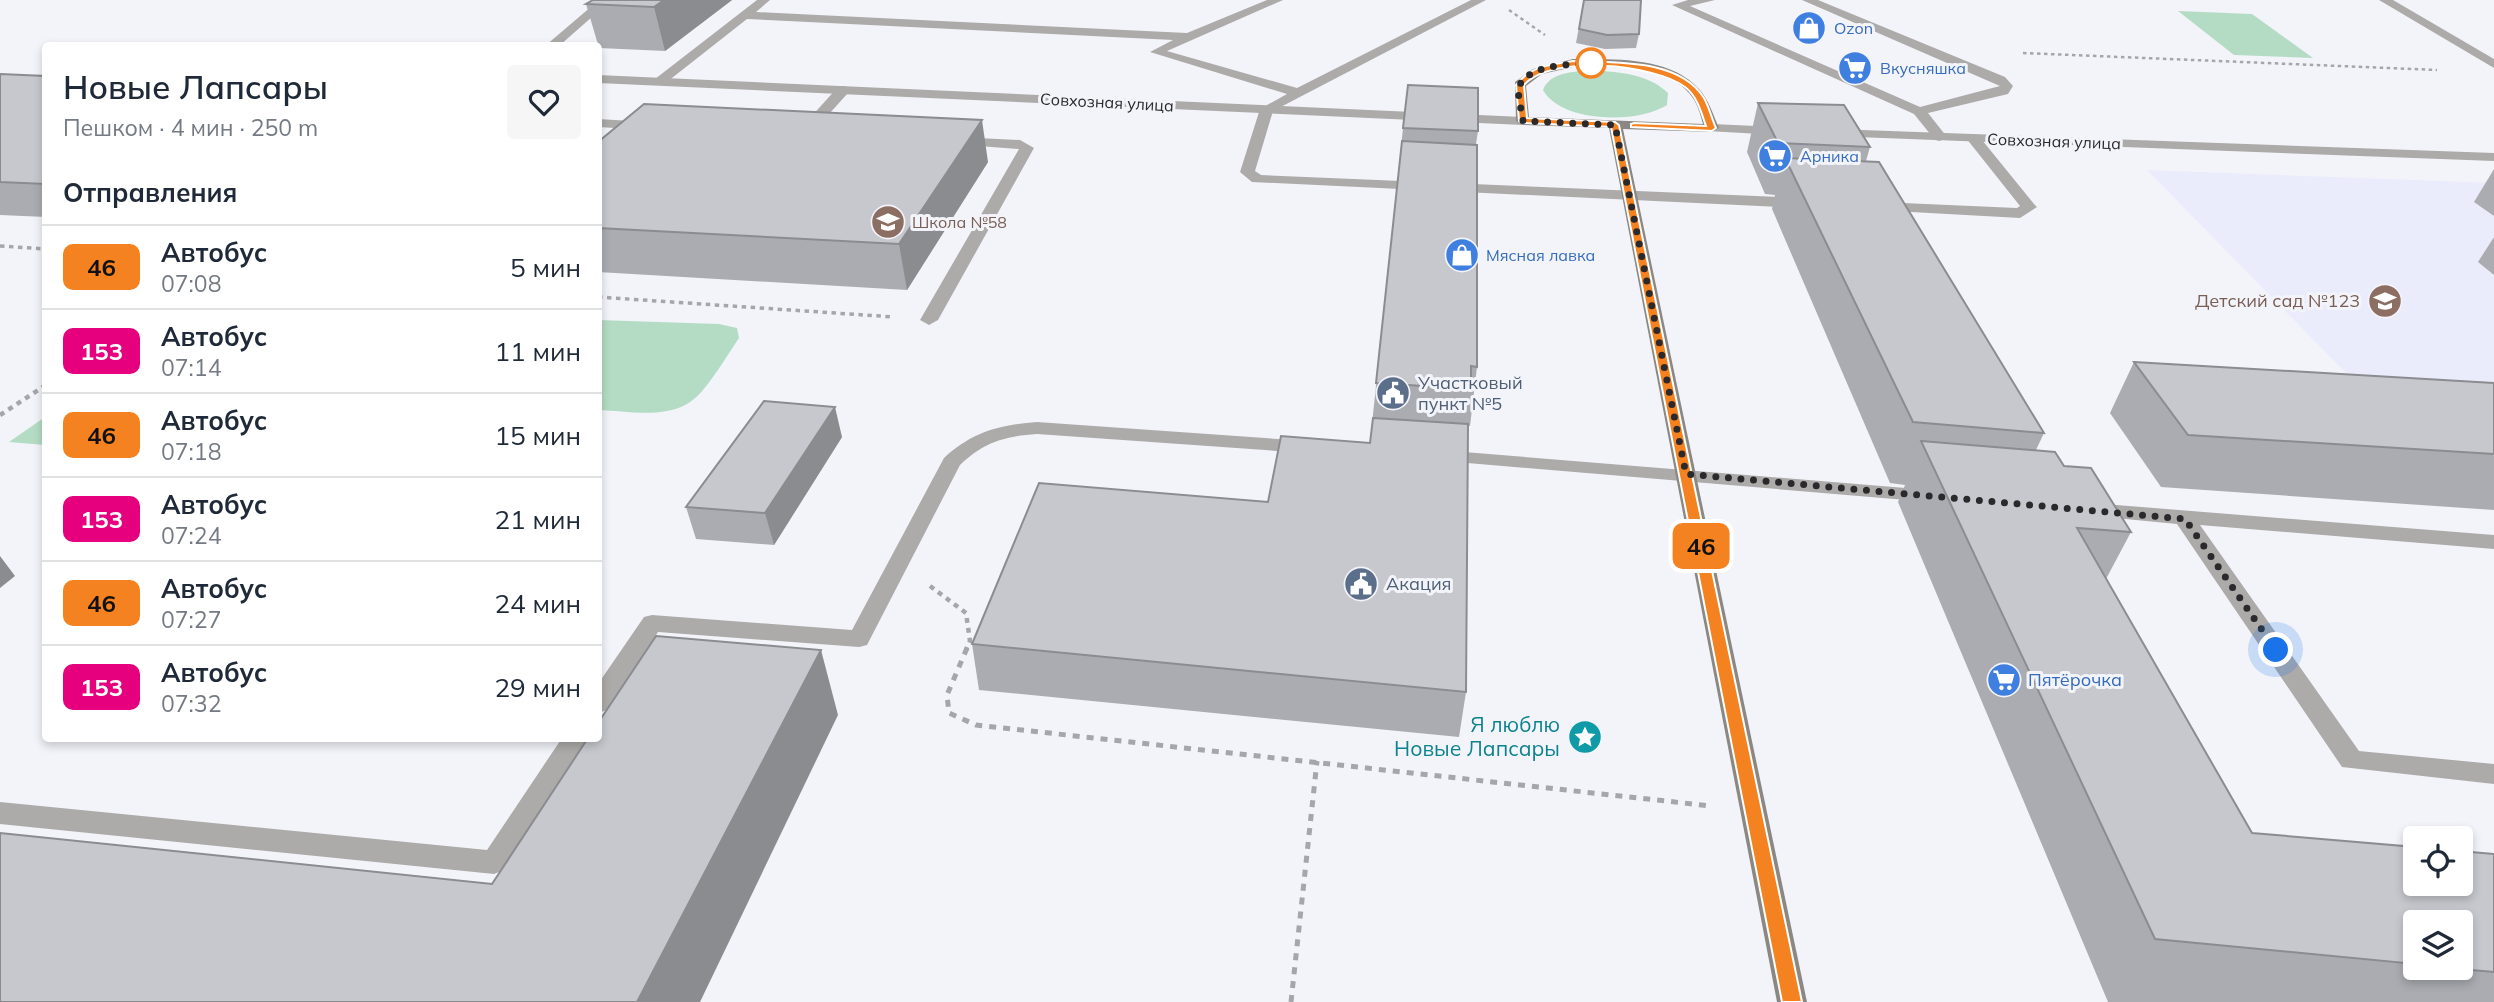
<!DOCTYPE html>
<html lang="ru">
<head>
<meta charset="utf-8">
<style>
	body { margin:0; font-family:Mulish,sans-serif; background:#f6f6f7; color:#1f2937; height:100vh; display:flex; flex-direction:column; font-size:26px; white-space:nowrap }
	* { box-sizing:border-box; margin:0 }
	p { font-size:23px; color:#747a83 }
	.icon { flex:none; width:38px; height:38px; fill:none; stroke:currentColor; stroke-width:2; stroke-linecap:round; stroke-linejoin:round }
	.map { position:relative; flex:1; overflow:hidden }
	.details { position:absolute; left:42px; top:42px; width:560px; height:700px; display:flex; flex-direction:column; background:#fff; border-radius:7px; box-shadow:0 4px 10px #0003 }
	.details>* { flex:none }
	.badge { padding:0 14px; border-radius:10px; font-size:24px; line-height:46px }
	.tools { position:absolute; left:2403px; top:826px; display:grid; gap:14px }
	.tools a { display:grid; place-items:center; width:70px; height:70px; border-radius:7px; background:#fff; box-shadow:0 4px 10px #0003; font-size:35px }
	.you { position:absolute; width:35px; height:35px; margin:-18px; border:5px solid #fff; border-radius:50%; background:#1a73e8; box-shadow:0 0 0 10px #1a73e833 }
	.map>.badge { position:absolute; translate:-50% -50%; box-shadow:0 0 0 4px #fff }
	h2 { padding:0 21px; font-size:26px; line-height:63px }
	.round { display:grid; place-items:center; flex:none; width:74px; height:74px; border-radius:7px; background:#f6f6f7 }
	.head { display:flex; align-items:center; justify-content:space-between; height:119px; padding:0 21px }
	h1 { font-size:33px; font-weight:600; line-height:52px }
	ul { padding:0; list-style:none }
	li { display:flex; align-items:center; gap:21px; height:84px; padding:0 21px; border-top:2px solid #e0e1e3 }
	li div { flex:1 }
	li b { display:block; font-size:26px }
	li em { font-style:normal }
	li .badge { min-width:77px; font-weight:700; text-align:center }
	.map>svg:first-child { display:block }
	.built { fill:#eaecfb }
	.green { fill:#b4dcc4 }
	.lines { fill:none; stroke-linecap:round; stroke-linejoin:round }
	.path-far3 { stroke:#a5a6ab; stroke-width:2.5; stroke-dasharray:3.5 3.5; stroke-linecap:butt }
	.path-far2 { stroke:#a5a6ab; stroke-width:3.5; stroke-dasharray:4.5 4.5; stroke-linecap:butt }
	.path-far1 { stroke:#a5a6ab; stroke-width:4.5; stroke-dasharray:5 5; stroke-linecap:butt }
	.path { stroke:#a5a6ab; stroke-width:5; stroke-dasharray:7 7; stroke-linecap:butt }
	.lane { fill:#adaba9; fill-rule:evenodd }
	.street { fill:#adaba9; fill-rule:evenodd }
	.secondary { fill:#8b8884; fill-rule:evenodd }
	.wall { fill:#abacb1; fill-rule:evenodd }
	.shaded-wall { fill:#8b8c90 }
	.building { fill:#c7c8ce; stroke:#8b8c90; stroke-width:2 }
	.line { fill:#f58220; stroke:#fff; stroke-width:2 }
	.walk { stroke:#2a2a2d; stroke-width:7; stroke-dasharray:0 12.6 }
	.stop-dot { fill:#fff; stroke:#f58220; stroke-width:3.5 }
	.labels { text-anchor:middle; stroke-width:6; stroke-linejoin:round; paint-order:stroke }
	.far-shop-label { font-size:16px; fill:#366cbe; stroke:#f3f4fa; text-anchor:start }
	.far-street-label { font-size:16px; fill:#2a2a2d; stroke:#f3f4fa }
	.far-education-label { font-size:16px; fill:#785e54; stroke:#f3f4fa; text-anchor:start }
	.education-label { font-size:18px; fill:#785e54; stroke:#f3f4fa; text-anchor:end }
	.service-label { font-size:18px; fill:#4e5e75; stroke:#f3f4fa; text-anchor:start }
	.shop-label { font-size:18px; fill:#366cbe; stroke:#f3f4fa; text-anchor:start }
	.near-culture-label { font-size:21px; fill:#0d838f; stroke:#f3f4fa; text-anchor:end }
</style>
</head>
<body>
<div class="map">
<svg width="2494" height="1002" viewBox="0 0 2494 1002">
	<rect width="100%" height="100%" fill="#f3f4fa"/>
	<path class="built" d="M2147,170L2494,183V426L2392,420Z"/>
	<g class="green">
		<path d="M2178,11L2252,14L2313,58L2234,55Z"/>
		<path d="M1590,70C1618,72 1647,73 1668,93L1667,105C1638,124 1561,123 1543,90C1550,72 1573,72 1590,70Z"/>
		<path d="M598,320L719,324L737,328L739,338C728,354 708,388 694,399C670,420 627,411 599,410Z"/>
		<path d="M45,417V445L9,442Z"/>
	</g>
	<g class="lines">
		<g class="path-far3">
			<path d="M1509,10L1545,35"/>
			<path d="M2023,53L2437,70"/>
		</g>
		<g class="path-far2">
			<path d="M0,246L46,249"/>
			<path d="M598,297L894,317"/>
		</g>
		<g class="path-far1">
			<path d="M0,415L46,385"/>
			<path d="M930,586L966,613L970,641L966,650"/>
		</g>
		<g class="path">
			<path d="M967,648L947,695L949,713L976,725L1711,806"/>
			<path d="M1291,1002L1317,761"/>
		</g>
		<g class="lane">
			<path d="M757,0H770L756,12L1187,33L1267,0H1283L1167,51L1297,88L1471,0H1486L1273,111L1255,171L1261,175L1803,198L1811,203L1803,208L1252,182L1240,172L1260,109L1287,94L1150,52L1173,40L747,19L663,85H655V79Z"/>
			<path d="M1688,0H1715L1690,6L1920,107L2000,86L1802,0H1818L2005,77L2013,86L2008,94L1928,113L1947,137L1940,141L1935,140L1914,114L1672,5Z"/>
			<path d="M2379,0H2393L2494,59V68Z"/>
			<path d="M843,86L848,87V93L810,135H800V129L838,87Z"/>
			<path d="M598,119L649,122L656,126L649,130L598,127Z"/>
			<path d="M1973,134L1978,135L2034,204L2037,207L2020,218L1875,210L1872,207L1875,204L1880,202L2017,208L2020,206L1966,138Z"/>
			<path d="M957,137L1020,140L1034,148L938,320L929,325L920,320L1019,149L952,144L950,141Z"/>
			<path d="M1037,422L1306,441L1313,443L1316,447L1313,451L1306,453L1037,434C1005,436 984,442 960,465L867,645L859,647L658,632L607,710L598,713V684L644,617L652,615L852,630L944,458C972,432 999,425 1037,422Z"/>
			<path d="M1439,450L1930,490L1937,491L1940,496L1937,501L1930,502L1432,460L1429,456L1432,452Z"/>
			<path d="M2091,503L2494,535V549L2200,525L2359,751L2494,764V784L2342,767L2177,524L2084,515L2080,510L2084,505Z"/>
			<path d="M562,738H589L504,870L494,874L0,824V802L487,850Z"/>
		</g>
		<g class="street">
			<path d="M599,0L609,2L559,46H545Z"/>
			<path d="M598,75L1523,117L1530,121L1523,125L598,83Z"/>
			<path d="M1712,124L1778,127L1785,131L1778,135L1707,131V125Z"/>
			<path d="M1835,129L2494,153V161L1830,136L1828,133Z"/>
		</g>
		<path class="secondary" d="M1573,59C1612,59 1670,56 1699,89C1709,100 1713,115 1719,128L1712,132L1623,129L1807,1002H1777L1609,128L1523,125L1516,121L1515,82L1533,69ZM1573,67C1609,67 1663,63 1689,93C1697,102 1700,113 1703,124L1529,117L1526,86L1542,74Z"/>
	</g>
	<g class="wall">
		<path d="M732,0L665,51L599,48L586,4Z"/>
		<path d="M1584,0L1639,34L1636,48L1605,49L1576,43Z"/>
		<path d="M0,74L46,76V217L0,215Z"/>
		<path d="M1758,103L1870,147L1866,161L2044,433L2036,450L2064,466L2131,532L2106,579L2252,833L2494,854V1002H2108L1898,502L1905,485L1890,483L1772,209L1775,195L1765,194L1747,152ZM2415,922L2460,968H2415Z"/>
		<path d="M1403,128L1478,131L1476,144L1477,367L1470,426H1468L1466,692L1459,737L979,690L972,644L1268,502L1370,443Z"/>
		<path d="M598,142L988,162L907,290L598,272Z"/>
		<path d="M2494,169V216L2474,202Z"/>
		<path d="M2494,237V275L2478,262Z"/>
		<path d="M2134,362L2494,383V510L2161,487L2110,413Z"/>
		<path d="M842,437L774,545L696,539L686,507Z"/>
	</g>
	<g class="shaded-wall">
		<path d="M664,0H732L665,51L654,7Z"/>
		<path d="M982,120L988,162L907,290L899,244Z"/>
		<path d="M835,407L842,437L774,545L765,513Z"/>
		<path d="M0,556L15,576L0,588Z"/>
		<path d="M821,650L838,715L700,1002H637Z"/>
	</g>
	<g class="building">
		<path d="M593,0H664L654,7L586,4Z"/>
		<path d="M1584,0H1641L1639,34L1607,35L1579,29Z"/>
		<path d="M0,74L46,76V184L0,182Z"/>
		<path d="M1408,85L1478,88V131L1403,128Z"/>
		<path d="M1758,103L1844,105L1870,147L1778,143Z"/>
		<path d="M644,104L982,120L899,244L598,228V142Z"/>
		<path d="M1402,141L1477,145V367L1471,366V389L1376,383Z"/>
		<path d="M1785,158L1879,162L2044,433L1913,422Z"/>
		<path d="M2134,362L2494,383V454L2188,435Z"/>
		<path d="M764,401L835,407L765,513L686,507Z"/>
		<path d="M1373,418L1468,424L1466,692L972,644L1039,483L1268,502L1281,436L1370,443Z"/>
		<path d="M1921,441L2055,452L2064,466L2091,468L2131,532L2077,528L2252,833L2415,847V884H2460V851L2494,854V972L2449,968H2460V922H2415V964L2155,939Z"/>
		<path d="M656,636L821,650L637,1002H0V833L492,884L588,738H598V723Z"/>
	</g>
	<path class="line" d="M1573,61C1614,63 1679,58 1704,98C1709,107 1712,119 1716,128L1712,131L1631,127V124L1634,123L1706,126C1701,112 1697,96 1685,87C1654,64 1551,54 1524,85L1527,118L1615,122L1619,125L1802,1002H1782L1611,127L1523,123L1519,121L1516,85C1530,66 1551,64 1573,61Z"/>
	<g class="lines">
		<path class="walk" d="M1591,63C1572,64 1526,65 1519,87C1517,97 1522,111 1523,121L1615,125L1686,474L2185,519L2276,650"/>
	</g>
	<defs>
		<g id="shop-disc" transform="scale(1.75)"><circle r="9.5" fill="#3f7fe0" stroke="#f3f4fa"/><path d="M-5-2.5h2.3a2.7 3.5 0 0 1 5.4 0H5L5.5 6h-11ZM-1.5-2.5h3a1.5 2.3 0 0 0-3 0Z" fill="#fff"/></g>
		<g id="supermarket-disc" transform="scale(1.75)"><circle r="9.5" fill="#3f7fe0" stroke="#f3f4fa"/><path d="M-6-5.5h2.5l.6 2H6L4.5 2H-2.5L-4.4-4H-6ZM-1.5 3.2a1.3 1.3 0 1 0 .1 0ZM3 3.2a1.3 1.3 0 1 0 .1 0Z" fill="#fff"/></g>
		<g id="school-disc" transform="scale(1.75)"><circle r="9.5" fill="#8d6e63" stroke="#f3f4fa"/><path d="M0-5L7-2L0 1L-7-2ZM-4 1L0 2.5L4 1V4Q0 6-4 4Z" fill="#fff"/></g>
		<g id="civic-disc" transform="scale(1.75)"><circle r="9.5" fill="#5c6f8a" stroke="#f3f4fa"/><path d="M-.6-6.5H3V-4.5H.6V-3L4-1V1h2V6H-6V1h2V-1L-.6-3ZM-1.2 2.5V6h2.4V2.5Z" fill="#fff"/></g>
		<g id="sight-disc" transform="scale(1.75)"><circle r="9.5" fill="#0f9aa8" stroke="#f3f4fa"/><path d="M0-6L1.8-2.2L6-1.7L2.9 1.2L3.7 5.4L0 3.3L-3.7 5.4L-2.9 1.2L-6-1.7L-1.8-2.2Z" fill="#fff"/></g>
	</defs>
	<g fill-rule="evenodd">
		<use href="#shop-disc" x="1809" y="28"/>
		<use href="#supermarket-disc" x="1855" y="68"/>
		<use href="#supermarket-disc" x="1775" y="156"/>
		<use href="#school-disc" x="888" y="222"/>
		<use href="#shop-disc" x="1462" y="255"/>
		<use href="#school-disc" x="2385" y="301"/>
		<use href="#civic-disc" x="1393" y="393"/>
		<use href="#civic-disc" x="1361" y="584"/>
		<use href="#supermarket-disc" x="2004" y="680"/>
		<use href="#sight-disc" x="1585" y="737"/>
	</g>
	<circle class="stop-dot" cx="1591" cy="63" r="14"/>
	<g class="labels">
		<g class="far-shop-label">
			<text x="1834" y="34">Ozon</text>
			<text x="1880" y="74">Вкусняшка</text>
			<text x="1800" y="162">Арника</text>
			<text x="1486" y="261">Мясная лавка</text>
		</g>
		<g class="far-street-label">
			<text transform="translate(1107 102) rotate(3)" y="6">Совхозная улица</text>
			<text transform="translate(2054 141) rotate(2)" y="6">Совхозная улица</text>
		</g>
		<g class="far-education-label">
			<text x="912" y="228">Школа №58</text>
		</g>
		<g class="education-label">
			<text x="2360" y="307">Детский сад №123</text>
		</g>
		<g class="service-label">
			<text x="1418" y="389">Участковый<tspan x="1418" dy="21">пункт №5</tspan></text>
			<text x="1386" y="590">Акация</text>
		</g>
		<g class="shop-label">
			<text x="2028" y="686">Пятёрочка</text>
		</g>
		<g class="near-culture-label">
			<text x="1560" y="732">Я люблю<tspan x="1560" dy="24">Новые Лапсары</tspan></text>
		</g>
	</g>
</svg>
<div class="tools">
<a><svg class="icon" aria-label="locate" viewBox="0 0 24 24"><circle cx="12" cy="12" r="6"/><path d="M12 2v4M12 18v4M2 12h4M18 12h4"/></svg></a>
<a><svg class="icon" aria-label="layers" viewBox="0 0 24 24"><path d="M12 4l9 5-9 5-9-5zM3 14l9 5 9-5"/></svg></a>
</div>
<div class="you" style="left:2276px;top:650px"></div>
<b class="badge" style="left:1701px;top:546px;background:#f58220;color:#111">46</b>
<section class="details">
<div class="head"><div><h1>Новые Лапсары</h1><p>Пешком · 4 мин · 250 m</p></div><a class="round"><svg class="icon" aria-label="heart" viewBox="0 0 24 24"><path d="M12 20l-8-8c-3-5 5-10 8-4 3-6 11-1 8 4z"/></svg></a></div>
<h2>Отправления</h2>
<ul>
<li><span class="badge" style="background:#f58220;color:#111">46</span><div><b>Автобус</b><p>07:08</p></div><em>5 мин</em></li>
<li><span class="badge" style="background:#e6007e;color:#fff">153</span><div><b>Автобус</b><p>07:14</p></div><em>11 мин</em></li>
<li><span class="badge" style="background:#f58220;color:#111">46</span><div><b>Автобус</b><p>07:18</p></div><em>15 мин</em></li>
<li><span class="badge" style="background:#e6007e;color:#fff">153</span><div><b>Автобус</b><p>07:24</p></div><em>21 мин</em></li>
<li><span class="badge" style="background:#f58220;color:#111">46</span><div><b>Автобус</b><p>07:27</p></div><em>24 мин</em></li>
<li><span class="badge" style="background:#e6007e;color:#fff">153</span><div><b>Автобус</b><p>07:32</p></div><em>29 мин</em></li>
</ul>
</section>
</div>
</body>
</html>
